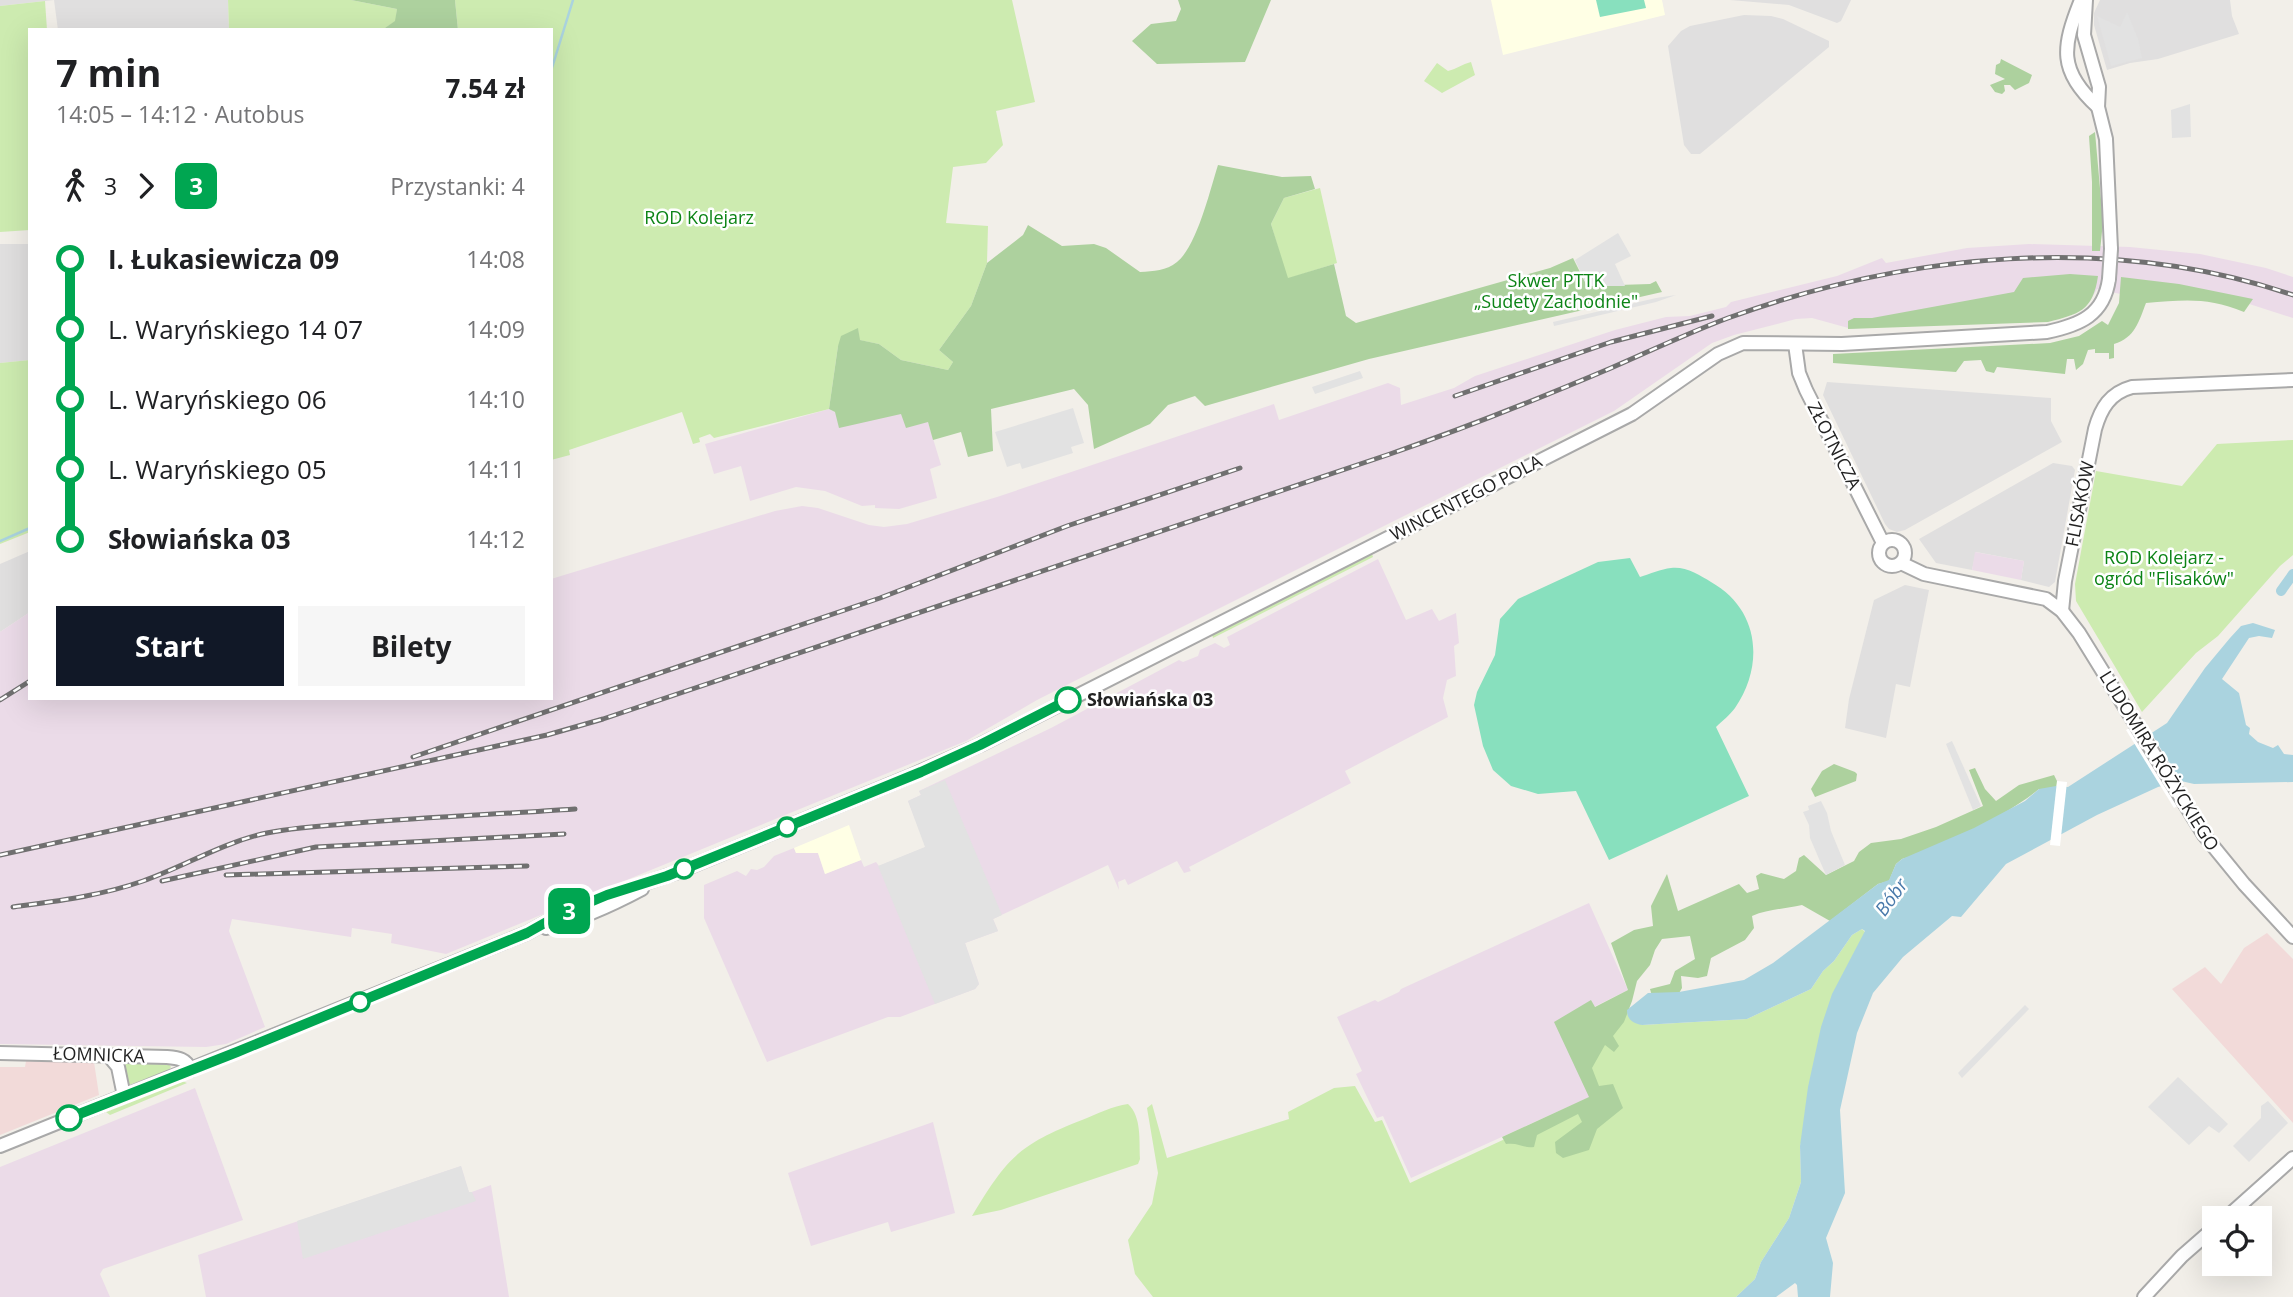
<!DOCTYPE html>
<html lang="pl">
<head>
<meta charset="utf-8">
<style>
	body { margin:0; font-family:"Open Sans",sans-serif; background:#f6f6f6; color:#202124; height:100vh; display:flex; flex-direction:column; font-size:26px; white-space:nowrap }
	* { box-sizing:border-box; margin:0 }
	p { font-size:23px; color:#757577 }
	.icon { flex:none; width:38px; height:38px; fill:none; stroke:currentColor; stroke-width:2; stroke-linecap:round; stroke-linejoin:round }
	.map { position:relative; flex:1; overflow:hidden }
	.details { position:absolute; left:28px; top:28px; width:525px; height:672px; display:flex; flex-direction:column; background:#fff; border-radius:0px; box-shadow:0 7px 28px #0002 }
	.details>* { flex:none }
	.badge { padding:0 14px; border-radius:10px; font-size:24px; line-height:46px }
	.controls { position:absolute; left:2202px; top:1206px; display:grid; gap:14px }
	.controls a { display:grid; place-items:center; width:70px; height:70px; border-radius:0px; background:#fff; box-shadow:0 7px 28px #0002; font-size:35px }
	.map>.badge { position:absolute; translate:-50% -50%; box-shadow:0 0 0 4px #fff }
	.legs { display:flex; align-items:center; gap:10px; height:77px; padding:0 28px; font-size:23px }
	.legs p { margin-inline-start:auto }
	.summary { display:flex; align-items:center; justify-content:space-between; height:119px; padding:0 28px }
	h1 { font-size:38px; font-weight:700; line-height:52px }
	.primary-button { display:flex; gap:14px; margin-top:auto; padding:14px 28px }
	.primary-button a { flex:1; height:80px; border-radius:0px; background:#111827; color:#fff; font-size:28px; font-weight:700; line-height:80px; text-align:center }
	.primary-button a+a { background:#f6f6f6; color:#202124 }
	ul { padding:0 28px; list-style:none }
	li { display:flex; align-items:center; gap:24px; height:70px; font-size:26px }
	li i { display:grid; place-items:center; width:10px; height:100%; margin:0 9px; background:currentColor }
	li i::after { content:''; width:18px; height:18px; margin:-9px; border:5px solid; border-radius:50%; background:#fff }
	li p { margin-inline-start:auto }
	li:first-child i { background:linear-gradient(#0000 50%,currentColor 0) }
	li:last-child i { background:linear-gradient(currentColor 50%,#0000 0) }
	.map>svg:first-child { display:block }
	.residential { fill:#e0dfdf }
	.commercial { fill:#f2dad9 }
	.industrial { fill:#ebdbe8 }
	.education { fill:#ffffe5 }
	.grass { fill:#cdebb0 }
	.forest { fill:#add19e }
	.pitch { fill:#88e0be }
	.parking { fill:#e2e2e2 }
	.water { fill:#aad3df }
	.pier { fill:#fff }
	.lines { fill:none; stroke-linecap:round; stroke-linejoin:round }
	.stream { stroke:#aad3df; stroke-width:2.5 }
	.canal { stroke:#aad3df; stroke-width:10 }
	.minor-casing { stroke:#a9a9a9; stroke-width:16 }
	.minor { stroke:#fff; stroke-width:12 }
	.rail-casing { stroke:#707070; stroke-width:5 }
	.rail { stroke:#fff; stroke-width:2.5; stroke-dasharray:8; stroke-linecap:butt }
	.minor-bridge-casing { stroke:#a9a9a9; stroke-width:16; stroke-linecap:butt }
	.minor-bridge { stroke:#fff; stroke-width:12 }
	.line-1-casing { stroke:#fff; stroke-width:16 }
	.line-1 { stroke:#00a651; stroke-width:10 }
	.stop-1-dot { fill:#fff; stroke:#00a651; stroke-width:3.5 }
	.labels { text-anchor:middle; stroke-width:5; stroke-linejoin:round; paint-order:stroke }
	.park-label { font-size:18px; fill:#0c8416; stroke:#fff }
	.street-label { font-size:18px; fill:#222; stroke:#fff }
	.stop-label { font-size:18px; font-weight:bold; fill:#222; stroke:#fff; text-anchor:start }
	.water-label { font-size:19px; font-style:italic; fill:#4a7aab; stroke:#fff }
</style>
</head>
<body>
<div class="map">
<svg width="2293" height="1297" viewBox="0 0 2293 1297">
	<rect width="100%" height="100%" fill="#f2efe9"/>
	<g class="residential">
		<path d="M0,0H228L229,30H58L54,0L0,6Z"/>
		<path d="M1730,0H1851L1841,21L1837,23L1789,5Z"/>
		<path d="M2100,0H2230L2232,16L2239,34L2158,59L2130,63L2107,70L2094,25V13Z"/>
		<path d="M1744,15L1771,16L1783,19L1829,41V47L1700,154H1691L1684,145L1668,46L1681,31L1690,26Z"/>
		<path d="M0,244H30V360L0,363Z"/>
		<path d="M1827,382L2051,398V421L2062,442L1905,530L1897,532L1889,529L1885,524L1823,395Z"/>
		<path d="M2053,463L2072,466L2075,470L2055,582L2049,587L2021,580L2024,561L1976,552L1972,570L1936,563L1919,539Z"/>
		<path d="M30,551V612L0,632V564Z"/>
		<path d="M1905,585L1929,590L1910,687L1896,684L1886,738L1845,728L1849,699L1874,600Z"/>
	</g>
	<g class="commercial">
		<path d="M2267,933L2293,959V1123L2172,989L2205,967L2221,984L2244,948Z"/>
		<path d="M26,1061L94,1062L99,1095L0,1135V1067H25Z"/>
	</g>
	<g class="industrial">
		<path d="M2029,244L2130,247L2200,254L2266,268L2293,277V318L2237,300L2179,294L2144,299L2097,289L2089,303L1852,329L1812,318L1796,319L1734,335L1712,343L1614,411L1130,653L1037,700L966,741L446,954L391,943L392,934L352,928L351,937L232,919L229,931L265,1027L226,1044L206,1047L0,1044V632L30,612V698H551V579L775,511L802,506L818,508L869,525L884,527L907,524L997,497L1274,404L1279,420L1388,383L1400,388L1401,405L1454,388L1475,376L1615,330L1666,317L1690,316L1726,307L1731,302L1837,276L1882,258L1886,263L1967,248Z"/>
		<path d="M829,409L835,412L901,414L928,422L941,465L930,469L937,498L899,509L875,508V505L862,506L825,491L796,487L750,501L741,466L714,474L705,444Z"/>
		<path d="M1975,552L2024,561L2021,580L1972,570Z"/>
		<path d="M1378,559L1406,620L1432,609L1439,621L1456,613L1459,643L1454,646L1456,676L1447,680L1443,698L1448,717L1345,771L1351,783L1193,865L1189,867L1191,871L1184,873L1177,861L1128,885L1125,879L1118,882L1119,890L1108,865L993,919L998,931L965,943L979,984L975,989L900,1017H888L767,1062L704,918V885L737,871L746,876L751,869L757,870L764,867L774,856L794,848L796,853H818L825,874L861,860L864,867L876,862L879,866L926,847L908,801L921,795L919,791L1051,728L1179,660L1183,662L1198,656L1200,650L1215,643L1224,648L1230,645L1227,637Z"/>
		<path d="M1589,903L1628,990L1594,1007L1591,1000L1590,1097L1411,1178L1383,1116L1377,1118L1356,1074L1362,1071L1337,1017L1375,1000L1378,1002L1399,992L1401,989Z"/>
		<path d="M195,1088L243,1220L103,1269L100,1274L110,1297H0V1167Z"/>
		<path d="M933,1122L955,1213L891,1232L888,1222L811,1246L788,1173Z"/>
		<path d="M461,1166L469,1193L491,1185L509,1297H206L198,1255Z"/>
	</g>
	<g class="education">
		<path d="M1491,0H1662L1665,15L1503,55Z"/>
		<path d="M849,825L861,860L825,874L818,853H796L794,848Z"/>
	</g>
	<g class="grass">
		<path d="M228,0H351L397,9L396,21L382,30H229Z"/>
		<path d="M455,0H1012L1035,102L996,111L1003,145L986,163L953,167L946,223L988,226L987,263L971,306L939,350L953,362L948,370L901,360L879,344L859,340L858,329L838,346L829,409L714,438L710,434L699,438L700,442L693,444L682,412L569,450L570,455L551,460V30H458Z"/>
		<path d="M45,1L47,30H30V230L0,232V6Z"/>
		<path d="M1471,62L1475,75L1442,93L1424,81L1437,63L1448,71C1457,69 1462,64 1471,62Z"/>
		<path d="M1320,188L1337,263L1287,279L1271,224L1284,198Z"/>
		<path d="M30,360V532L0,544V363Z"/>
		<path d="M2293,440V555L2280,566L2218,636L2196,653L2142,712L2076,601L2075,584L2096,471L2182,486L2217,444Z"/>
		<path d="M1372,554L1373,557L1213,638L1212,635Z"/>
		<path d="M1862,929L1866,933L1800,1146L1801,1182L1789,1218L1761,1262L1755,1279L1736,1297H1153L1135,1274L1128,1240L1152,1204L1158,1173L1147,1108L1152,1104L1167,1158L1289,1119L1288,1112L1334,1088L1355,1086L1375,1122L1382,1120L1410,1183L1598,1096L1588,1066L1627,1010L1642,1025L1747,1019L1811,989L1823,971L1834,961L1852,935Z"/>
		<path d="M124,1062H167L171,1067L169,1070L129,1085L127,1084Z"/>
		<path d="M182,1081L187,1083L110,1115L106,1112Z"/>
		<path d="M1128,1104C1142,1117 1139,1141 1140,1159L1138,1164L1001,1210L972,1216C1007,1158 1018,1145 1082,1120C1097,1114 1113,1106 1128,1104Z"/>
	</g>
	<g class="forest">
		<path d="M351,0H455L458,30H382L395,21L397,9Z"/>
		<path d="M1178,0H1271L1245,62L1157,64L1132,41L1151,24L1176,21L1181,9Z"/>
		<path d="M2001,59L2032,75L2029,83L2015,90L2010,85H2004L2005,91L2002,94L1995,92L1990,85L2005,79L1995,74L1996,65L2000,63Z"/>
		<path d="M2095,132L2103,222L2100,251H2092V182L2089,136Z"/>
		<path d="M1218,165L1282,177L1311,176L1315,189L1284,198L1271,224L1288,278L1334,264L1346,316L1356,323L1550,268L1573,258L1587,286L1650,284L1656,281L1662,292L1369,359L1205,406L1195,396L1168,405L1150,424L1094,449L1088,405L1074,389L991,409L993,451L968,457L961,432L933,440L928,422L906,428L901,414L839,428L835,412L829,409L838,346L841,336L858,328L860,340L879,344L901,360L948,370L953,362L939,350L971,306L987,263L1023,235L1028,225L1062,246L1094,244L1106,248L1140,272C1154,271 1166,271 1177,262C1197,246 1210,190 1218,165Z"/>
		<path d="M2070,274L2098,276C2093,311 2079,314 2048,322L1848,329V321L1854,318H1872L2014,292L2023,278Z"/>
		<path d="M2121,277L2179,284L2253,299L2244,312C2208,297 2184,300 2146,303C2139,321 2135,338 2114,344V358L2109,359V353H2095V349L2088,350L2083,364L2076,370L2074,359H2067L2065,374L1997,367L1994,373L1986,371L1981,360L1964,361L1956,372L1833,363V354L2050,343L2079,336L2102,321L2108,325L2119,303Z"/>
		<path d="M1834,764L1855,772L1857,774L1856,781L1815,797L1811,789L1822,771Z"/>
		<path d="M1975,768L1985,789L1996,801L2019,785L2054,775L2057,781L2056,795L2039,789C2006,816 1943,847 1902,859L1896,864L1889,881L1878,884L1830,921L1802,905C1785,909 1768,909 1752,916L1754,928L1745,940L1711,958L1707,976L1698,978L1681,976L1682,988L1678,995L1652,996L1650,989L1670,984L1675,971L1695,959L1690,936L1662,939L1655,950L1650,965L1637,981L1632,1001L1624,1022L1613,1036L1619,1046L1614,1052L1605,1045L1592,1068L1599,1086L1613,1084L1623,1108L1597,1129L1589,1150L1563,1158L1556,1153L1555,1142L1582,1122L1578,1114L1537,1135L1534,1147C1524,1149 1519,1142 1506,1144L1502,1137L1589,1097L1554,1022L1591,1000L1595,1007L1628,990L1611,943L1634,930L1653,926L1651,906L1667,874L1678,911L1739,884L1747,893L1759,889L1756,876L1761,873L1784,879L1796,871L1799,858L1804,855L1826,875L1854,861L1859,852L1871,843L1901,839L1936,827L1983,806L1969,770Z"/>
	</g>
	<g class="pitch">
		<path d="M1596,0H1644L1646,8L1600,17Z"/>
		<path d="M1630,558L1640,577C1650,574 1661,569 1671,568C1685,566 1700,575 1711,582C1759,609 1765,664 1735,708C1730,715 1722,721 1716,727L1749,796L1609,860L1576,791L1538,794L1511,786L1493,770L1483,746L1474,705L1477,692L1495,655L1500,619L1518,599L1598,562Z"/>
	</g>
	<g class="parking">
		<path d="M2127,12L2138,39L2142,58L2111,66L2097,16L2120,27Z"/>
		<path d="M2190,104L2191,137L2172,138L2171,110Z"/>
		<path d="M1618,233L1631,256L1615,264L1625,286H1587L1575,260Z"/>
		<path d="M1676,295L1656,302L1554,326L1553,322L1656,298Z"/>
		<path d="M1360,371L1363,378L1315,394L1312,387Z"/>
		<path d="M1073,408L1084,443L1071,447L1073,453L1022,469L1020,463L1007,467L995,432Z"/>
		<path d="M1952,741L1981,806L1973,810L1946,744Z"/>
		<path d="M945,780L1002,915L993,919L998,931L965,943L979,984L975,989L935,1004L878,866L925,847L908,801L921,795L919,791Z"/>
		<path d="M1821,801L1827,813L1831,831L1845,865L1826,875L1810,838L1809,825L1803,812L1809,810L1808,806Z"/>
		<path d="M2025,1005L2029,1009L1962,1078L1958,1073Z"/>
		<path d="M2178,1077L2228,1124L2219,1133L2209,1126L2189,1145L2148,1107Z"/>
		<path d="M2268,1101L2288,1123L2249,1162L2233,1146L2261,1118V1106Z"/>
		<path d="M461,1166L469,1192H472L476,1201L303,1259L297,1221Z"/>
	</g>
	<path class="water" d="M2253,623L2275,630L2272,638L2259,636L2249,638L2222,679L2239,693L2246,725L2250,728L2249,734L2258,742L2273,748L2278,745L2284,754L2293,755V782L2194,784L2181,781L2158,787L2097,815L2006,864L1961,917L1952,916L1903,957L1873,993L1857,1033L1840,1110L1845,1193L1826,1238L1833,1263L1830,1297H1798L1797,1285L1795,1283L1776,1297H1736L1755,1279L1761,1262L1789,1218L1801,1182L1800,1146L1808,1087L1821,1027L1832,994L1865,931L1862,929L1852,935L1834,961L1823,971L1811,989L1747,1019L1642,1025C1633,1023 1627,1020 1627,1010L1648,993L1679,992L1744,980L1773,963L1878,884L1889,880L1896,864L1902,859L1974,828L2025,801L2039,789L2056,786L2068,787L2167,723L2205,668L2230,638L2241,626Z"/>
	<g class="pier">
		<path d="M2143,720L2191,798L2174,808L2126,730Z"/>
		<path d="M2057,781L2067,782L2060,846L2050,845Z"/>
	</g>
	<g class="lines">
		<g class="stream">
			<path d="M551,71L573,0"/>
			<path d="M0,541L30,528"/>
		</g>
		<path class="canal" d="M2281,591L2293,574"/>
		<g class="minor-casing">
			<g id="minor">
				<path d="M2081,0C2062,47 2058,71 2098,107"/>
				<path d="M2086,0L2084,35L2099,87L2098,107L2106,139L2111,249"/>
				<path d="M1795,344L1799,373L1806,390L1883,543"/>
				<circle cx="1892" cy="553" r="13"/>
				<path d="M1901,563L1924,574L2046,599L2062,611L2079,633L2204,835L2244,884L2293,937"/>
				<path d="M2062,611L2065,581L2095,429C2101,408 2110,393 2132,387L2293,380"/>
				<path d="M546,928C579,920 612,905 642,889"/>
				<path d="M0,1053L167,1057C179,1058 186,1059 191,1070"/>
				<path d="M108,1055L118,1067L124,1096"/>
				<path d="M0,1146L527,933L559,915L585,904L675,873L908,777L980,745L1632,414L1718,354L1743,343L1842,344L2047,332C2080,325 2104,315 2109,279"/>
				<path d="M2226,1218L2293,1158"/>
				<path d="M2144,1297L2182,1256L2214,1228"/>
			</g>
		</g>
		<use href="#minor" class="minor"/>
		<g class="rail-casing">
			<g id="rail">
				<path d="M1455,396L1611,342L1712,316"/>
				<path d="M0,700L30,681"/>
				<path d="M413,757L880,598L1067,526L1240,468"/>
				<path d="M0,855L547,735L603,719L1390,454C1465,428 1538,399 1611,368C1650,351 1688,333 1728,318C1907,253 2110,233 2293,295"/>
				<path d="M226,875L527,866"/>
				<path d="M162,881L316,847L564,834"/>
				<path d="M13,907C57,901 100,896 143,881C183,867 220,844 262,834C293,827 325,826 357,823C429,817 502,814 575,809"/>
			</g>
		</g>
		<use href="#rail" class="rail"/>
		<g class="minor-bridge-casing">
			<path id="minor-bridge" d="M2109,279L2111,249"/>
		</g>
		<use href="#minor-bridge" class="minor-bridge"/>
	</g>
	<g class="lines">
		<g class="line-1-casing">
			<path id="line-1" d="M69,1118L237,1052L527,933L559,915L607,895L667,876L921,772L980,745L1068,700"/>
		</g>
		<use href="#line-1" class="line-1"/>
	</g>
	<g class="stop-1-dot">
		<circle cx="1068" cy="700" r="12"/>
		<circle cx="787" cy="827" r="9"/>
		<circle cx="684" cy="869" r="9"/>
		<circle cx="360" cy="1002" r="9"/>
		<circle cx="69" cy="1118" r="12"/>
	</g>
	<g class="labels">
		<g class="park-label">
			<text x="699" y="224">ROD Kolejarz</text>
			<text x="1556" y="287">Skwer PTTK<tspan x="1556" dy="21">„Sudety Zachodnie"</tspan></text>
			<text x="2164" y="564">ROD Kolejarz -<tspan x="2164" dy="21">ogród "Flisaków"</tspan></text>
		</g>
		<g class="street-label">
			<text transform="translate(1834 446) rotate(63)" y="6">ZŁOTNICZA</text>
			<text transform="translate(1466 498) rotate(-27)" y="6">WINCENTEGO POLA</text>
			<text transform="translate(2080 504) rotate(-79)" y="6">FLISAKÓW</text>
			<text transform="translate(2159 761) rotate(58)" y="6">LUDOMIRA RÓŻYCKIEGO</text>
			<text transform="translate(99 1055) rotate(2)" y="6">ŁOMNICKA</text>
		</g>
		<g class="stop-label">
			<text x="1087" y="706">Słowiańska 03</text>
		</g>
		<g class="water-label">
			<text transform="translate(1891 897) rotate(-54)" y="7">Bóbr</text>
		</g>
	</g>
</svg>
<div class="controls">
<a><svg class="icon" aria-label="locate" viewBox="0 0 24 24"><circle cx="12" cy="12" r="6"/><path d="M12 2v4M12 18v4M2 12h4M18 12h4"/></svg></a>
</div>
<b class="badge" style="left:569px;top:911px;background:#00a651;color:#fff">3</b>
<section class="details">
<div class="summary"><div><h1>7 min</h1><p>14:05 – 14:12 · Autobus</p></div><b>7.54 zł</b></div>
<div class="legs"><svg class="icon" aria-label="walk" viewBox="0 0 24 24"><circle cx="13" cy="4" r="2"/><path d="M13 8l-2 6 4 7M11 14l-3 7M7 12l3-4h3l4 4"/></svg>3<svg class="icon" aria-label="forward" viewBox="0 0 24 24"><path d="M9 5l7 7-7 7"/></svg><b class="badge" style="background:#00a651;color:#fff">3</b><p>Przystanki: 4</p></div>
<ul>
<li><i style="color:#00a651"></i><b>I. Łukasiewicza 09</b><p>14:08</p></li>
<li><i style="color:#00a651"></i><span>L. Waryńskiego 14 07</span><p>14:09</p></li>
<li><i style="color:#00a651"></i><span>L. Waryńskiego 06</span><p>14:10</p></li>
<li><i style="color:#00a651"></i><span>L. Waryńskiego 05</span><p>14:11</p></li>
<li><i style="color:#00a651"></i><b>Słowiańska 03</b><p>14:12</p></li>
</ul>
<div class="primary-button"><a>Start</a><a>Bilety</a></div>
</section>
</div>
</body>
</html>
